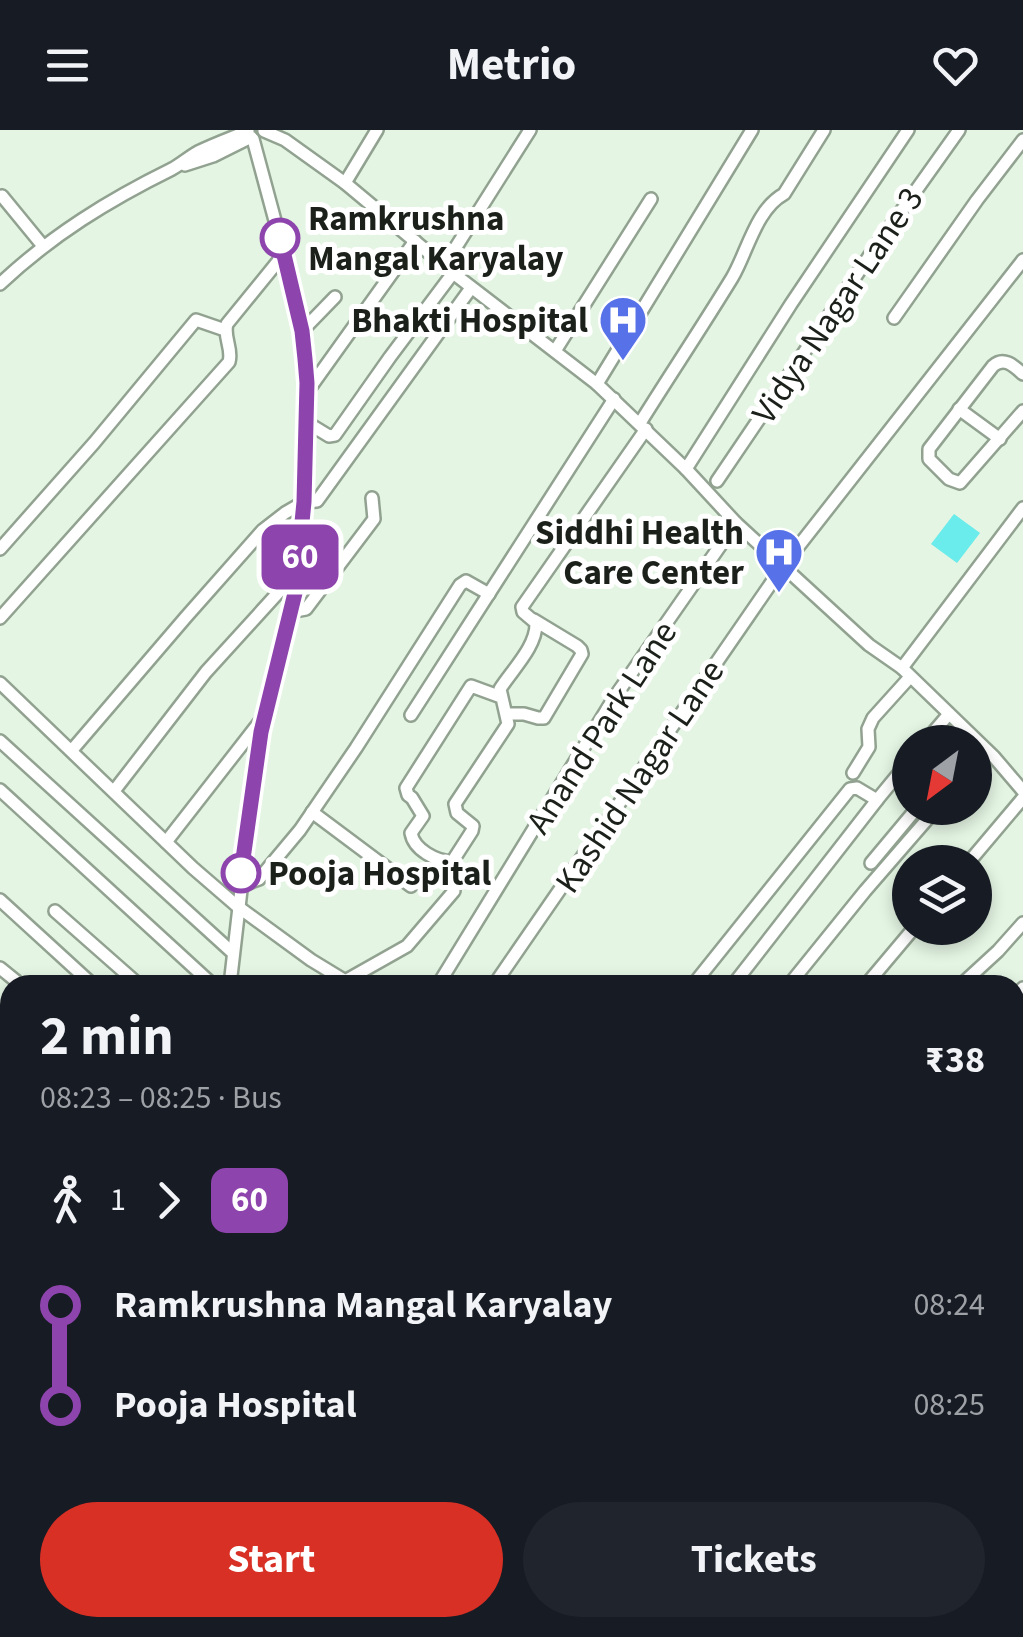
<!DOCTYPE html>
<html lang="en">
<head>
<meta charset="utf-8">
<style>
	body { margin:0; font-family:"Source Sans 3",sans-serif; background:#20242c; color:#f1f3f6; height:100vh; display:flex; flex-direction:column; font-size:38px; white-space:nowrap }
	* { box-sizing:border-box; margin:0 }
	p { font-size:32px; color:#9ea1a6 }
	.icon { flex:none; width:55px; height:55px; fill:none; stroke:currentColor; stroke-width:2; stroke-linecap:round; stroke-linejoin:round }
	.map { position:relative; flex:1; overflow:hidden }
	.side { position:absolute; left:0px; top:845px; width:1025px; height:662px; display:flex; flex-direction:column; background:#171b24; border-radius:30px 30px 0 0; box-shadow:0 5px 15px #0003 }
	.side>* { flex:none }
	.badge { padding:0 20px; border-radius:15px; font-size:35px; line-height:65px }
	.needle { width:65px; rotate:212deg }
	.fabs { position:absolute; left:892px; top:595px; display:grid; gap:20px }
	.fabs a { display:grid; place-items:center; width:100px; height:100px; border-radius:50%; background:#171b24; box-shadow:0 5px 15px #0003; font-size:50px }
	.map>.badge { position:absolute; translate:-50% -50%; box-shadow:0 0 0 5px #fff }
	.legs { display:flex; align-items:center; gap:15px; height:110px; padding:0 40px; font-size:32px }
	.legs p { margin-inline-start:auto }
	.headline { display:flex; align-items:center; justify-content:space-between; height:170px; padding:0 40px }
	h1 { font-size:55px; font-weight:700; line-height:75px }
	.primary-button { display:flex; gap:20px; margin-top:auto; padding:20px 40px }
	.primary-button a { flex:1; height:115px; border-radius:60px; background:#d93025; color:#fff; font-size:40px; font-weight:700; line-height:115px; text-align:center }
	.primary-button a+a { background:#20242c; color:#f1f3f6 }
	ul { padding:0 40px; list-style:none }
	li { display:flex; align-items:center; gap:35px; height:100px; font-size:38px }
	li i { display:grid; place-items:center; width:15px; height:100%; margin:0 12px; background:currentColor }
	li i::after { content:''; width:25px; height:25px; margin:-12px; border:8px solid; border-radius:50%; background:#171b24 }
	li p { margin-inline-start:auto }
	li:first-child i { background:linear-gradient(#0000 50%,currentColor 0) }
	li:last-child i { background:linear-gradient(currentColor 50%,#0000 0) }
	header { display:flex; justify-content:space-between; align-items:center; height:130px; padding:0 40px; background:#171b24; font-size:45px; font-weight:700 }
	.map>svg:first-child { display:block }
	.green { fill:#d5c07b }
	.water { fill:#69eceb }
	.lines { fill:none; stroke-linecap:round; stroke-linejoin:round }
	.minor-casing { stroke:#92a291; stroke-width:16 }
	.minor { stroke:#fff; stroke-width:11 }
	.line-1-casing { stroke:#fff; stroke-width:22 }
	.line-1 { stroke:#8e44ad; stroke-width:15 }
	.stop-1-dot { fill:#fff; stroke:#8e44ad; stroke-width:5 }
	.labels { text-anchor:middle; stroke-width:10; stroke-linejoin:round; paint-order:stroke }
	.stop-label { font-size:35px; font-weight:bold; fill:#1b211a; stroke:#fff; text-anchor:start }
	.street-label { font-size:35px; fill:#1b211a; stroke:#fff }
	.poi-label { font-size:35px; font-weight:bold; fill:#1b211a; stroke:#fff; text-anchor:end }
</style>
</head>
<body>
<header><svg class="icon" aria-label="menu" viewBox="0 0 24 24"><path d="M4 6h16M4 12h16M4 18h16"/></svg>Metrio<svg class="icon" aria-label="heart" viewBox="0 0 24 24"><path d="M12 20l-8-8c-3-5 5-10 8-4 3-6 11-1 8 4z"/></svg></header>
<div class="map">
<svg width="1023" height="1507" viewBox="0 0 1023 1507">
	<rect width="100%" height="100%" fill="#e4f5e3"/>
	<path class="green" d="M68,1498H406L403,1507H50Z"/>
	<path class="water" d="M954,384L980,403L957,433L931,414Z"/>
	<g class="lines">
		<g class="minor-casing">
			<g id="minor">
				<path d="M264,1L285,10L345,53L453,143L597,254L686,339L736,393L869,515L902,538L994,627L1023,661"/>
				<path d="M185,35L213,26L251,7"/>
				<path d="M345,53L377,0"/>
				<path d="M2,66L43,116"/>
				<path d="M444,136L530,0"/>
				<path d="M0,154C52,105 109,70 172,39C181,34 189,27 198,22C214,14 231,8 248,1"/>
				<path d="M894,188L977,70L1023,10"/>
				<path d="M302,201L335,167"/>
				<path d="M555,221L651,69"/>
				<path d="M1023,244C1014,236 1004,226 993,236L929,319V329L949,349L960,353L1023,281"/>
				<path d="M597,254L752,0"/>
				<path d="M307,262L415,111"/>
				<path d="M959,279L1000,309"/>
				<path d="M306,292L329,306L335,305L390,227L453,143"/>
				<path d="M640,293C670,245 702,197 732,148C747,123 756,79 784,64L824,0"/>
				<path d="M686,339L791,174L908,0"/>
				<path d="M717,351L868,128L959,0"/>
				<path d="M0,419L94,313L196,190L225,200"/>
				<path d="M290,482L306,479L374,389L372,368"/>
				<path d="M0,488L229,232C233,219 223,207 227,194L284,124"/>
				<path d="M902,538L1023,378"/>
				<path d="M0,553L193,738L237,776L311,830L352,855"/>
				<path d="M501,567L471,556L406,658L408,665L412,668L423,686L411,703C414,720 436,731 452,732L472,701L473,696L457,683L455,674L508,594L500,559C512,540 537,516 536,493L523,482L522,477L646,299"/>
				<path d="M507,584H524L538,588H544L582,524L581,520L577,516L534,490"/>
				<path d="M411,585L614,269"/>
				<path d="M0,611L233,823"/>
				<path d="M925,612L949,584"/>
				<path d="M72,620L186,487L263,400L285,383L304,372L317,371L471,158"/>
				<path d="M853,643L869,617L868,599L873,588L910,547"/>
				<path d="M0,660L213,855"/>
				<path d="M114,661L206,542L297,442"/>
				<path d="M312,682L411,756"/>
				<path d="M166,712L262,589"/>
				<path d="M969,732L1023,668"/>
				<path d="M871,733L917,678"/>
				<path d="M240,756L259,749L300,700L356,618L460,455L466,451L489,464"/>
				<path d="M0,770L93,855"/>
				<path d="M55,781L139,855"/>
				<path d="M0,838L21,855"/>
				<path d="M230,855L255,639L261,602L295,463L304,372L307,253L303,205L284,124L253,9"/>
				<path d="M343,855L345,851L407,816L454,761"/>
				<path d="M438,855L614,568L736,393"/>
				<path d="M494,855L783,436L1023,130"/>
				<path d="M693,855L850,659L857,658L877,670L910,630"/>
				<path d="M733,855L877,670"/>
				<path d="M789,855L865,761L937,678"/>
				<path d="M866,855L914,798"/>
				<path d="M961,855L998,821L1023,793"/>
				<path d="M1015,867L1023,858"/>
				<path d="M0,914L10,923"/>
				<path d="M1015,953L1023,945"/>
				<path d="M1015,1018L1023,1010"/>
				<path d="M0,1096L10,1105"/>
				<path d="M1015,1097L1023,1088"/>
				<path d="M0,1201L10,1209"/>
				<path d="M1015,1222L1023,1213"/>
				<path d="M0,1233L10,1222"/>
				<path d="M1015,1262L1023,1253"/>
				<path d="M0,1295L10,1304"/>
				<path d="M0,1367L10,1364"/>
				<path d="M1015,1370L1023,1361"/>
				<path d="M1015,1395L1023,1402"/>
				<path d="M0,1423L10,1428"/>
				<path d="M1015,1436H1023"/>
				<path d="M555,1498L567,1507"/>
				<path d="M707,1498L713,1502V1507"/>
				<path d="M11,1507L34,1498"/>
				<path d="M413,1507L416,1498"/>
				<path d="M467,1507L475,1498"/>
				<path d="M615,1507L624,1498"/>
				<path d="M640,1507L647,1498"/>
				<path d="M930,1507L939,1498"/>
			</g>
		</g>
		<use href="#minor" class="minor"/>
	</g>
	<g class="lines">
		<g class="line-1-casing">
			<path id="line-1" d="M241,743L261,602L295,463L304,372L307,253L305,229L302,201L280,108"/>
		</g>
		<use href="#line-1" class="line-1"/>
	</g>
	<defs>
		<g id="hospital-pin" transform="scale(2.5)"><path d="M0 17L-7.5 6A9.5 9.5 0 1 1 7.5 6Z" fill="#5772e8" stroke="#fff"/><path d="M-5-5h3v3.5h4V-5h3V5h-3V1.5h-4V5h-3Z" fill="#fff"/></g>
	</defs>
	<g fill-rule="evenodd">
		<use href="#hospital-pin" x="623" y="190"/>
		<use href="#hospital-pin" x="779" y="422"/>
	</g>
	<g class="stop-1-dot">
		<circle cx="280" cy="108" r="18"/>
		<circle cx="241" cy="743" r="18"/>
	</g>
	<g class="labels">
		<g class="stop-label">
			<text x="308" y="100">Ramkrushna<tspan x="308" dy="40">Mangal Karyalay</tspan></text>
			<text x="268" y="755">Pooja Hospital</text>
		</g>
		<g class="street-label">
			<text transform="translate(837 175) rotate(-56)" y="12">Vidya Nagar Lane 3</text>
			<text transform="translate(601 597) rotate(-57)" y="12">Anand Park Lane</text>
			<text transform="translate(639 646) rotate(-56)" y="12">Kashid Nagar Lane</text>
		</g>
		<g class="poi-label">
			<text x="588" y="202">Bhakti Hospital</text>
			<text x="744" y="414">Siddhi Health<tspan x="744" dy="40">Care Center</tspan></text>
		</g>
	</g>
</svg>
<div class="fabs">
<a><svg class="needle" viewBox="-14 -14 28 28"><path d="M0-13l5 13h-10z" fill="#e53935"/><path d="M0 13l5-13h-10z" fill="#9ea1a6"/></svg></a>
<a><svg class="icon" aria-label="layers" viewBox="0 0 24 24"><path d="M12 4l9 5-9 5-9-5zM3 14l9 5 9-5"/></svg></a>
</div>
<b class="badge" style="left:300px;top:427px;background:#8e44ad;color:#fff">60</b>
<section class="side">
<div class="headline"><div><h1>2 min</h1><p>08:23 – 08:25 · Bus</p></div><b>₹38</b></div>
<div class="legs"><svg class="icon" aria-label="walk" viewBox="0 0 24 24"><circle cx="13" cy="4" r="2"/><path d="M13 8l-2 6 4 7M11 14l-3 7M7 12l3-4h3l4 4"/></svg>1<svg class="icon" aria-label="forward" viewBox="0 0 24 24"><path d="M9 5l7 7-7 7"/></svg><b class="badge" style="background:#8e44ad;color:#fff">60</b></div>
<ul>
<li><i style="color:#8e44ad"></i><b>Ramkrushna Mangal Karyalay</b><p>08:24</p></li>
<li><i style="color:#8e44ad"></i><b>Pooja Hospital</b><p>08:25</p></li>
</ul>
<div class="primary-button"><a>Start</a><a>Tickets</a></div>
</section>
</div>
</body>
</html>
